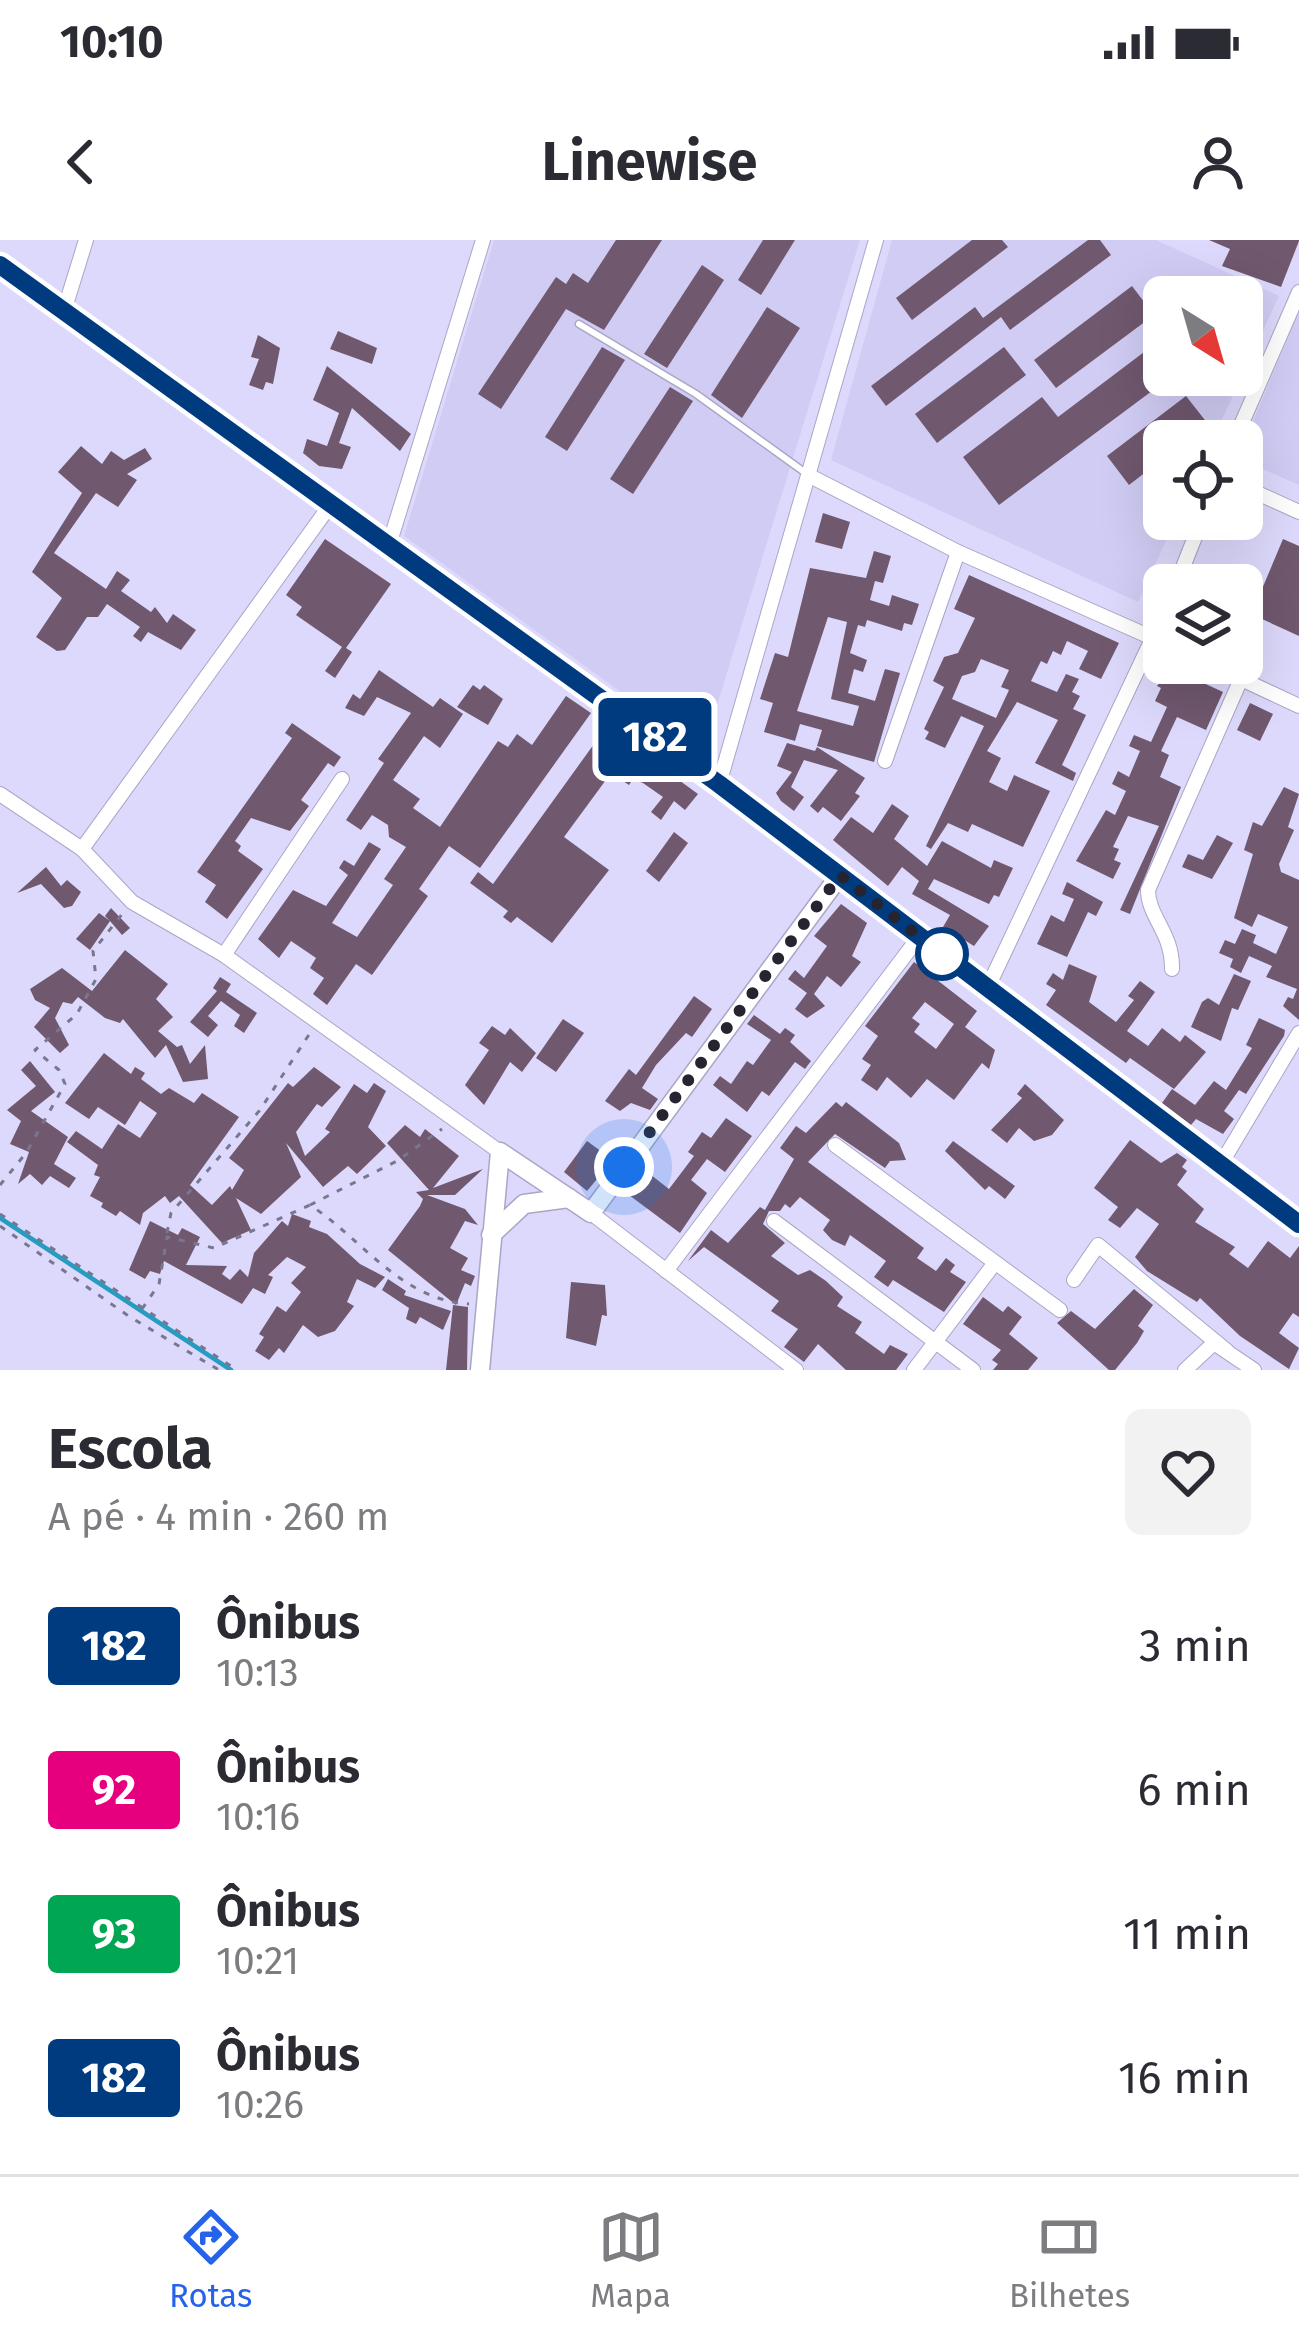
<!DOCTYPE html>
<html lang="pt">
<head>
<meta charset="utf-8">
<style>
	body { margin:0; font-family:"Fira Sans",sans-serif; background:#f2f2f3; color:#2b2b33; height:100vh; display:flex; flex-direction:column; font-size:45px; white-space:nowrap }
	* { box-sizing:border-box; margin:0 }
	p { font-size:39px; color:#7c7c81 }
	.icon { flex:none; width:66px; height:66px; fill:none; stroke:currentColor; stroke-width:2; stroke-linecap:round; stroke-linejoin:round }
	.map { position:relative; height:1130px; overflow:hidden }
	.drawer { display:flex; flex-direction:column; background:#fff; flex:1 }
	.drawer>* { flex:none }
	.badge { padding:0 24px; border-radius:9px; font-size:42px; line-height:78px }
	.needle { width:78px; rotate:143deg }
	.buttons { position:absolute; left:1143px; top:36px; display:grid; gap:24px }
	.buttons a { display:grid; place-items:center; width:120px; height:120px; border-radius:18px; background:#fff; box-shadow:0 12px 48px #0002; font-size:60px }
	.you { position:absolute; width:60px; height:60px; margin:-30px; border:9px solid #fff; border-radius:50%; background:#1a73e8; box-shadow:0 0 0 18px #1a73e833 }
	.map>.badge { position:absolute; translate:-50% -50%; box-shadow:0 0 0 6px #fff }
	.round { display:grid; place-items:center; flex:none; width:126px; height:126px; border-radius:18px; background:#f2f2f3 }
	.summary { display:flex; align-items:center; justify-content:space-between; height:204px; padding:0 48px }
	h1 { font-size:57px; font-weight:700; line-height:90px }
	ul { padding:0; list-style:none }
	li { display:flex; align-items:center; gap:36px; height:144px; padding:0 48px }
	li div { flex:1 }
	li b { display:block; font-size:45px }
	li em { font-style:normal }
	li .badge { min-width:132px; font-weight:700; text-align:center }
	.status { display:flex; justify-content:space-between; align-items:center; height:84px; padding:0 60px; background:#fff; direction:ltr }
	.status svg { height:33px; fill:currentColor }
	header { display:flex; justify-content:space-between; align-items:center; height:156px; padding:0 48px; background:#fff; font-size:54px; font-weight:700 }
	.tab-bar { display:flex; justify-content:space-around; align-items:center; height:168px; border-top:3px solid #e1e1e2; background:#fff; font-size:33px; color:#7c7c81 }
	.tab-bar a { display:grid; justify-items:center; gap:6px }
	.tab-bar .current { color:#2563eb }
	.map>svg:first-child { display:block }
	.built { fill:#d0ccf4; fill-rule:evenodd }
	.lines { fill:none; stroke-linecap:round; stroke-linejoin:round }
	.stream { stroke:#259cc0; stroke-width:4.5 }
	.building { fill:#70586f; fill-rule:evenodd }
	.lane-casing { stroke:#a9a6c6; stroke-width:9 }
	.street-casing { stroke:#a9a6c6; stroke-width:16 }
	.secondary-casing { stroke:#a9a6c6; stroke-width:21 }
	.path { stroke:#79778d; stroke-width:3; stroke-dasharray:6 9; stroke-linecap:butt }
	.lane { stroke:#fff; stroke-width:6 }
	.street { stroke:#fff; stroke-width:14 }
	.secondary { stroke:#fff; stroke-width:18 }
	.line-casing { stroke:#fff; stroke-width:27 }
	.line { stroke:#003b80; stroke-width:18 }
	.walk { stroke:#252430; stroke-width:12; stroke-dasharray:0 21.6 }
	.stop-dot { fill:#fff; stroke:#003b80; stroke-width:6 }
</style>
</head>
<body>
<div class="status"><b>10:10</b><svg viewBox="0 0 49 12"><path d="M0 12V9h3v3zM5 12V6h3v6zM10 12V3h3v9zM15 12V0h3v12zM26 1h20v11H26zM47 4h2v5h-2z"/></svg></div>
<header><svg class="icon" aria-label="back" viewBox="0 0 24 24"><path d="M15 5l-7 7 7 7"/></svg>Linewise<svg class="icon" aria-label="person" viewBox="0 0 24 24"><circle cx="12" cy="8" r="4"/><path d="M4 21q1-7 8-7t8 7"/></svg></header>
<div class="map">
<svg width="1299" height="1130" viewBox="0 0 1299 1130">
	<rect width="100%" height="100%" fill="#ddd9fc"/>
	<g class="built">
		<path d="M494,0H860L703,511L404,296Z"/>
		<path d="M892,0H1156L1279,56L1212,201H1164V279H1176L1138,362L831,220ZM1164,57H1242V135H1164Z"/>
		<path d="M1299,71V245L1242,220V208Z"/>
	</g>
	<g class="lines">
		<path class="stream" d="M0,978L231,1130"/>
	</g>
	<g class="building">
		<path d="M616,0H662L604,90L566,69L501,169L478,154L556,37L566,44L573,33L588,43Z"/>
		<path d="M763,0H795L761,55L738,40Z"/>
		<path d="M972,0H1002L1008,7L912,80L896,58Z"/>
		<path d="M1088,0H1100L1111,15L1010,90L1001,77L886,166L871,146L975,67L983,78Z"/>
		<path d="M1209,0H1299V1L1281,47L1222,26L1230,9Z"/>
		<path d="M702,25L724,40L667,128L644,114Z"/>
		<path d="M1132,46L1154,75L1056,148L1034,120Z"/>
		<path d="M767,67L800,88L742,178L711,155Z"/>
		<path d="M338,91L377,108L372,124L330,109Z"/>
		<path d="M258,95L280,108L273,144L266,142L263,150L249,145L259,119L251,117Z"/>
		<path d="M1164,97V142L999,265L963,217L1042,157L1058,177Z"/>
		<path d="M602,107L625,120L567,211L545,197Z"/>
		<path d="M1004,107L1026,135L937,203L915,174Z"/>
		<path d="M327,126L411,194L400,211L352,168L339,203L351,207L342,229L319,226L303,213L307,199L327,206L339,173L313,160Z"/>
		<path d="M670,147L693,161L633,254L610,239Z"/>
		<path d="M1186,156L1208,184L1187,201H1164V218L1129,245L1107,216Z"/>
		<path d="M81,206L102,224L111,211L124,220L145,208L152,219L127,234L137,240L118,267L96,253L54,313L106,349L117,331L130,340L121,351L151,372L155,367L167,383L173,374L196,390L181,410L148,392L141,402L133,396L140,387L107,364L98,377H87L65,410L57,411L36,397L62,358L32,332L82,253L58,232Z"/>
		<path d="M823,273L850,282L842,309L815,302Z"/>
		<path d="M325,299L391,344L346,408L352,412L335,438L325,431L342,407L296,375L302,367L286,355Z"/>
		<path d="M1283,299L1299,306V396L1262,379L1255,394L1242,387V340L1262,349Z"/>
		<path d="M874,311L891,316L883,343L875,341L870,360L889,366L892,355L919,364L912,385L904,383L902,391L867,380L865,387L858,385L850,413L867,420L863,432L854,429L848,453L875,461L885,429L900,433L874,522L817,506L822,490L800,484L795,501L764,492L773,463L760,459L775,413L788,417L810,328L866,338ZM828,377L847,382L831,459L859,466L853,486L797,471Z"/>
		<path d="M969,335L1119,403L1101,439L1079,429L1088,411L1067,401L1061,415L1053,411L1047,424L1041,421L1031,441L1057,452L1066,434L1079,439L1072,452L1080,456L1073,469L1086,475L1062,525L1076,533L1073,541L1035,523L1058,480L1017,462L987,511L1001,518L989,542L1007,551L1014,535L1050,551L1023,607L972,584L968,592L948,583L931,609L926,606L984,486L961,476L945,508L925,499L929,492L924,489L944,447L933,441L944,417L958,413L975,378L954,369ZM981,419L1009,430L1001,447L1009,450L996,478L952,459L962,436L975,432Z"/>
		<path d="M1171,428L1223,452L1206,490L1177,477L1161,511L1169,515L1160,537L1181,547L1130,674L1120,670L1159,586L1128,576L1113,607L1119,609L1114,620L1121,623L1113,639L1076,621L1106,570L1115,575L1126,551L1112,544L1118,531L1129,537L1140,511L1129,506L1134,495L1151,502L1167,467L1155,461L1161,448L1157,446Z"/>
		<path d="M379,430L433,467L440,458L463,474L440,508L424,496L393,540L420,559L413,568L440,587L498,501L508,507L517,494L532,505L566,456L591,473L480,628L449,606L419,649L428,656L372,735L356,724L327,765L313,754L324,738L310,728L316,718L291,701L279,718L258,699L293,650L326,666L348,635L339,628L344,620L354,626L369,602L381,609L332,683L357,697L393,645L384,639L406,607L389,597L388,585L372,575L361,590L346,580L384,523L378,519L411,473L377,457L364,476L345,468L353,454L360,459Z"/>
		<path d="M473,445L480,450L484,445L503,459L488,485L457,467Z"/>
		<path d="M1250,463L1273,474L1260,501L1237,490Z"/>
		<path d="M292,483L341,517L334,527L328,523L301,560L309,566L290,591L251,578L235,601L241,606L238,611L263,629L227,679L205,662L216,645L197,632L292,498L285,493Z"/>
		<path d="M607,486L680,533L676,538L698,554L685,570L674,561L661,580L651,572L663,557L643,543L633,539L629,545L611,533L564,597L609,630L552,703L517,677L511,683L503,677L508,671L470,643L478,632L493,644Z"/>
		<path d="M787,503L815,511L817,507L865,538L855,553L860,556L841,581L823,567L818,573L810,566L838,530L804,520L791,547L804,557L794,571L781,561L776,553L792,532L777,526Z"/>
		<path d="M1284,547L1299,554L1288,587L1294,590L1279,624L1281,632L1299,640V780L1283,766L1288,757L1293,759L1297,749L1266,737L1272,726L1249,716L1241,733L1230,727L1233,719L1219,713L1225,700L1235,704L1242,689L1256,695L1253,703L1276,714L1288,687L1258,674L1252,687L1234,678L1253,614L1244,610L1253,582L1262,586Z"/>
		<path d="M892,564L909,576L894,599L927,626L942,601L991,628L994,620L1013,628L999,657L994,655L989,664L934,639L928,649L989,686L974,706L943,687L950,675L912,654L919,641L902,627L888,646L833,600L851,577L873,593Z"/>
		<path d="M674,592L688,603L659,642L646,631Z"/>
		<path d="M1217,595L1233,603L1212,639L1182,627L1188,614L1203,620Z"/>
		<path d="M46,627L61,646L67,640L81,652L72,666L64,668L41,644L17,653Z"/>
		<path d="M1067,642L1103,662L1096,676L1088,672L1067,717L1037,704L1051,675L1064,682L1074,659L1062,654Z"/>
		<path d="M841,664L867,683L852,716L861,722L841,747L827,736L814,754L825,766L807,778L795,769L807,753L788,739L795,730L804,738L827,706L814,696Z"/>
		<path d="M111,668L130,688L122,695L110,681L90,710L76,699L99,673L110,681L105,676Z"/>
		<path d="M125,710L168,744L156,759L173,777L158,791L177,807L182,805L190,824L205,805L208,839L183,842L166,805L155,818L123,779L120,783L105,778L78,757L72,764L63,762L55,778L69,805L60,813L34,787L50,768L35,760L30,749L62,728L92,751Z"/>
		<path d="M914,722L977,771L965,787L995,810L989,829L982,823L954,860L927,839L911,858L887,837L877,851L861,840L871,825L862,819L878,796L865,786ZM925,762L954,784L936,809L914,792L920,784L912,778Z"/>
		<path d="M1069,724L1097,736L1089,762L1116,782L1134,760L1128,756L1140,741L1155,752L1127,791L1148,806L1162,788L1180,802L1185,795L1206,812L1174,849L1130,818L1126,823L1046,765L1056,750L1046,744L1053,733L1063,740Z"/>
		<path d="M1234,734L1251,741L1238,770L1232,768L1221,801L1191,787L1202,762L1208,758L1219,765Z"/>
		<path d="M220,737L231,744L226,752L257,773L244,793L234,786L240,775L221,761L208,776L218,785L208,797L190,782L217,751L213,748Z"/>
		<path d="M694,756L712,769L692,797L686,793L656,825L642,848L658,859L650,870L631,863L620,871L605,861L629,829L636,835Z"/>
		<path d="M754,775L780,794L785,788L795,795L790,802L811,821L805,829L795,822L769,856L762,851L747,872L713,845L720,836L731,844L747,821L753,825L771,800L747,784Z"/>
		<path d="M1259,778L1285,790L1284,796L1246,854L1239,850L1224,871L1234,879L1223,894L1196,879L1191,885L1162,863L1172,849L1195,865L1214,841L1226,850L1252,808L1246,805Z"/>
		<path d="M563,779L584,793L556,832L536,818Z"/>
		<path d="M492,786L505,795L510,788L536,813L522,832L510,822L484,865L465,845L489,810L479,803Z"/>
		<path d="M104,813L131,834L135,827L145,833L141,839L161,854L169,848L194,863L202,853L239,877L190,945L212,965L230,946L232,950L244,930L229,918L288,843L293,847L314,827L341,847L322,867L317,864L296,892L305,916L330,892L325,889L354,844L367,853L374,843L386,851L368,887L386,906L357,934L348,926L323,947L286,903L301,937L261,974L236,958L251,990L222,1003L179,956L170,963L165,956L143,973L140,985L120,971L116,976L101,967L103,963L90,956L100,937L94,935L98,925L67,902L76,891L102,909L118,884L140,898L157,873L140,861L125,885L98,867L89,879L65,863Z"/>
		<path d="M30,821L55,852L31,871L68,897L54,924L76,938L69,948L50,936L42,945L30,934L18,944L29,912L10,904L21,881L7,870L36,846L21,830Z"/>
		<path d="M1025,844L1064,880L1052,895L1034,901L1019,888L1007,903L991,890L1022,858L1017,854Z"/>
		<path d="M836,862L842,867L846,862L899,903L906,920L890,921L885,928L835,894L808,922L924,1008L917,1018L936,1031L946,1018L955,1025L950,1032L966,1042L944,1072L893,1040L888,1047L874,1037L886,1021L850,995L845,1006L832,1000L823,990L830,980L800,957L790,968L785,964L780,971H769L763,984L785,1003L771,1016L798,1035L810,1030L826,1041L843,1057L837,1066L862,1082L855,1093L884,1114L890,1105L908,1114L896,1130H846L818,1104L804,1122L784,1107L798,1089L771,1071L779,1061L704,1007L688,1021L711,990L728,1003L760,967L765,970L794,919L780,908L796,886L806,893Z"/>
		<path d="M726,878L752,896L725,932L707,919L691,940L707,953L680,993L629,955L651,935L669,949L694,916L688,912L702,892L711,898Z"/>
		<path d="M405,885L420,897L425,889L459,916L433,948L483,929L455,955H427L465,969L478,985L465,981L450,1008L468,1018L461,1030L475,1036L471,1046L465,1043L456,1065L388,1010L420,966L423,959L416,952L429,950L387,903Z"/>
		<path d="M1130,900L1161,923L1177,913L1187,920L1182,927L1187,931L1177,945L1204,969L1195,982L1235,1007L1229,1014L1248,1028L1268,1001L1290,1018L1299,1006V1077L1293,1073L1279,1093L1299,1108L1289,1129L1240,1096L1200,1058L1197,1062L1147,1031L1135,1017L1159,984L1137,968L1120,988L1108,980L1118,967L1094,948Z"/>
		<path d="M587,901L613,920L587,951L564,932Z"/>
		<path d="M953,901L1015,946L1005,959L989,946L985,950L945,911Z"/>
		<path d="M292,974L311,981L309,987L327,994L360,1024L385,1037L375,1048L357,1039L347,1062L354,1066L335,1091L318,1097L303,1085L284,1113L279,1108L269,1120L255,1111L264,1097L259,1094L277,1066L286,1072L301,1052L291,1043L306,1027L287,1017L268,1035L273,1037L265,1054L253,1048L242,1064L164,1021L160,1034L150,1031L145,1039L129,1030L150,981L178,995L182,988L200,997L186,1025L227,1026L222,1034L230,1040L240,1029L248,1037L254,1013L282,981L288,986Z"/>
		<path d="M388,1039L406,1051L404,1055L451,1071L443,1090L420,1077L416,1084L406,1079L409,1068L382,1050Z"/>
		<path d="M571,1042L605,1045L607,1076L602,1075L596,1106L566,1098Z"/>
		<path d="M1134,1049L1153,1065L1138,1086L1144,1091L1137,1103L1115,1130H1109L1057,1083L1071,1071L1095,1089Z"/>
		<path d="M983,1057L1003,1072L1008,1066L1022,1077L1009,1094L1038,1118L1028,1130H993L998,1124L992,1120L1001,1110L963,1084Z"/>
		<path d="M453,1065L468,1067L467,1130H446Z"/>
	</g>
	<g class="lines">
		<g class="lane-casing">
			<path id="lane" d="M579,84L696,154L807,234"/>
		</g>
		<g class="street-casing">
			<g id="street">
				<path d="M64,71L86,0"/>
				<path d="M1234,201L1299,52"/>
				<path d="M810,236L958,312L1164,403"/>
				<path d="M1242,246L1299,272"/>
				<path d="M389,305L483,0"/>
				<path d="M1176,345L1202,279"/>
				<path d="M1207,423L1299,466"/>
				<path d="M885,521L958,312"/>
				<path d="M719,544L876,0"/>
				<path d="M0,554L82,609L132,662L224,715L500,912"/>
				<path d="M82,609L331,264"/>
				<path d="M224,715L342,539"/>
				<path d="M1172,729C1173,693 1148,677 1148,650L1241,439"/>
				<path d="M988,747L1164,374"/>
				<path d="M835,905L1060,1070"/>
				<path d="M1221,924L1299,793"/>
				<path d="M591,973L796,1130"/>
				<path d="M774,981L973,1130"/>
				<path d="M666,1031L919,697"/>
				<path d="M1074,1040L1098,1005L1227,1111"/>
				<path d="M914,1130L994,1024"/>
				<path d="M1185,1130L1214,1103L1254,1130"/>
			</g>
		</g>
		<g class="secondary-casing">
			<g id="secondary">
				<path d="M0,25L719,544L1299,984"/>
				<path d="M491,995L524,964L569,958"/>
				<path d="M480,1130L500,912L591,973L840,635"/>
			</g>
		</g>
		<g class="path">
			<path d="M0,945L26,913L65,844L59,830L35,810L77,774L96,739L93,711L123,673"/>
			<path d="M310,965L397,921L442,889"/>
			<path d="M0,974L237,1130"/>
			<path d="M0,986L130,1077L219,1130"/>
			<path d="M167,993L171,973L260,870L310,793"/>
			<path d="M142,1069L159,1044L167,997L214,1008L310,965C362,999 401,1060 469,1064"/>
		</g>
		<use href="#lane" class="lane"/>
		<use href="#street" class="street"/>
		<use href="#secondary" class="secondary"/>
	</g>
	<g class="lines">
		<g class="line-casing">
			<path id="line" d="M0,25L719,544L1299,984"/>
		</g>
		<use href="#line" class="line"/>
		<path class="walk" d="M624,927L840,635L942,714"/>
	</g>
	<circle class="stop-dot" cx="942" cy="714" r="24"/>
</svg>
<div class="buttons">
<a><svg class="needle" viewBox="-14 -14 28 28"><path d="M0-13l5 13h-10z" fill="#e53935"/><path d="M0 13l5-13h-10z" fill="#7c7c81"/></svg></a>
<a><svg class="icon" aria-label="locate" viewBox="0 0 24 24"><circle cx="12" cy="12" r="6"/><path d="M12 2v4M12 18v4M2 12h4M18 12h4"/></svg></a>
<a><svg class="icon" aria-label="layers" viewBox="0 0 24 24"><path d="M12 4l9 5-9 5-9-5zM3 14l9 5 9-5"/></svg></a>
</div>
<div class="you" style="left:624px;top:927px"></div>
<b class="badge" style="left:655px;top:497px;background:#003b80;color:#fff">182</b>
</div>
<section class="drawer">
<div class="summary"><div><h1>Escola</h1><p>A pé · 4 min · 260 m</p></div><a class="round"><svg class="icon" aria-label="heart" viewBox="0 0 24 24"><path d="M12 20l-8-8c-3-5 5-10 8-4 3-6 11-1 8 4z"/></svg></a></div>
<ul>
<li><span class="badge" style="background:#003b80;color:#fff">182</span><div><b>Ônibus</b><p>10:13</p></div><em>3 min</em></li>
<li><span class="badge" style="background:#e6007e;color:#fff">92</span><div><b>Ônibus</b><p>10:16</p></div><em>6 min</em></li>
<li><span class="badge" style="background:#00a651;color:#fff">93</span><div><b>Ônibus</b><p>10:21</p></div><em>11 min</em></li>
<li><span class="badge" style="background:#003b80;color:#fff">182</span><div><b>Ônibus</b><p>10:26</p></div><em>16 min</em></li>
</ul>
</section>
<nav class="tab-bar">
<a class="current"><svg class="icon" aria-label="directions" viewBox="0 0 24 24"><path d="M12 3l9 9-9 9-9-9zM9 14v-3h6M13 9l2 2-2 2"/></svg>Rotas</a>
<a><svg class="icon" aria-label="map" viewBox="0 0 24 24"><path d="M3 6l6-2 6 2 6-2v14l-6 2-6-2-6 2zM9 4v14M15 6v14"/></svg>Mapa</a>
<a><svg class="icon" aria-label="tickets" viewBox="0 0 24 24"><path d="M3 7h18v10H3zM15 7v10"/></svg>Bilhetes</a>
</nav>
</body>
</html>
